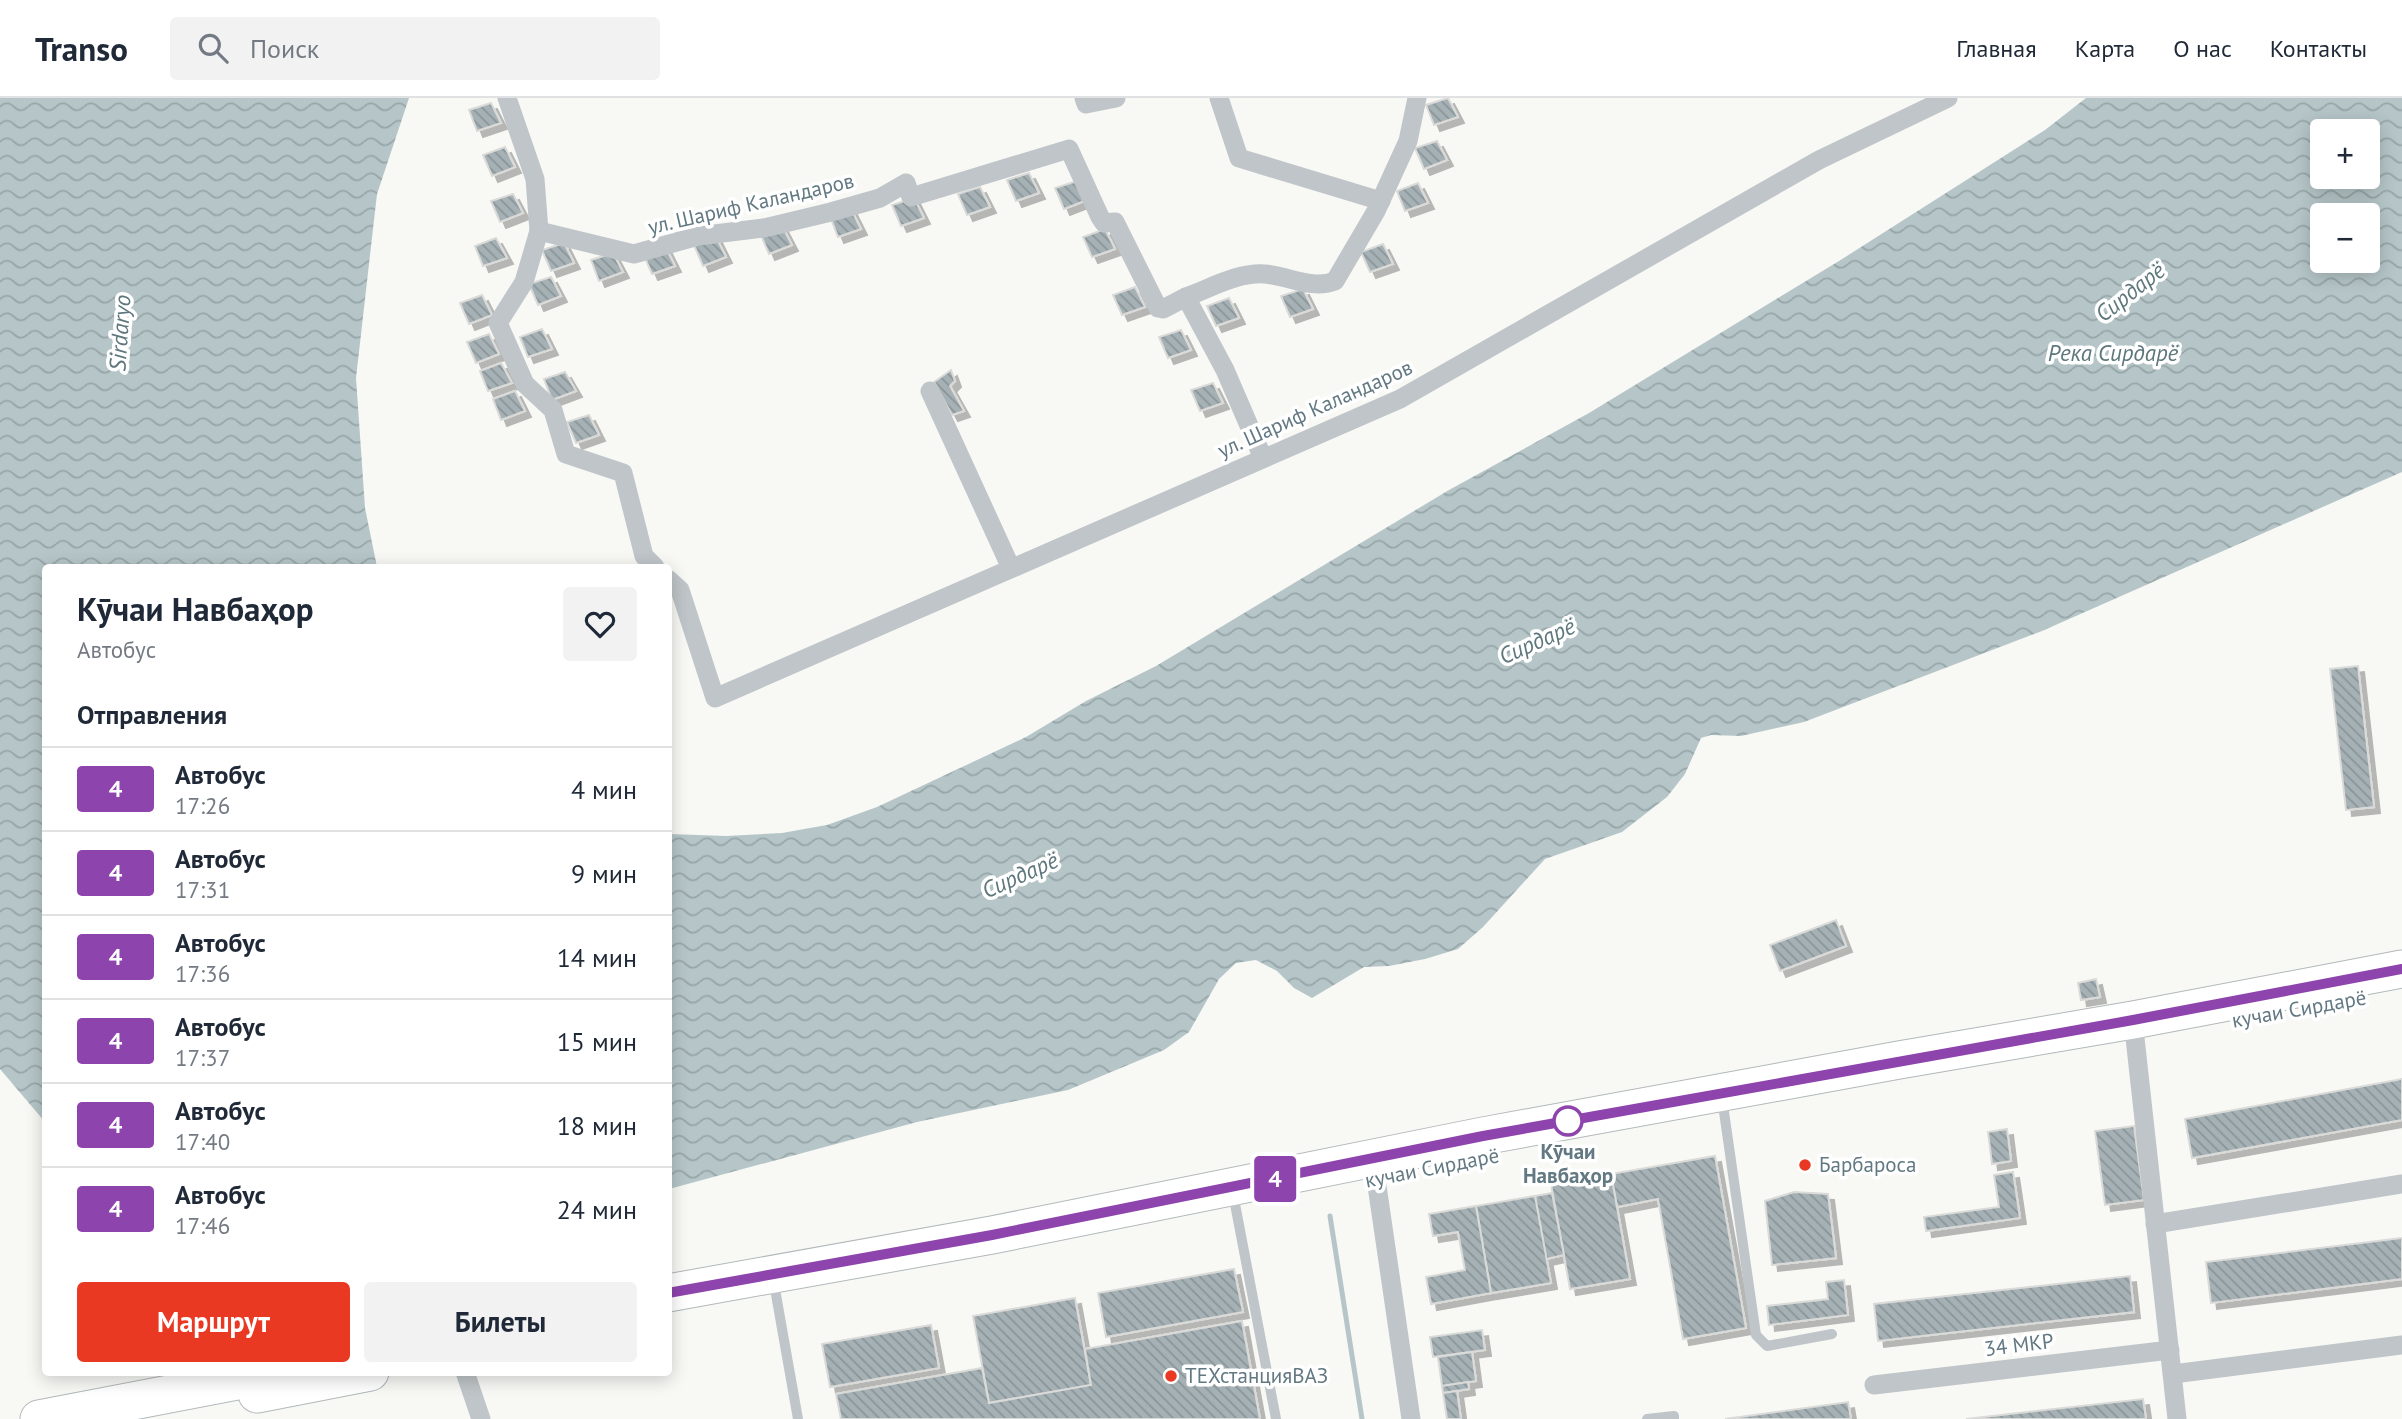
<!DOCTYPE html>
<html lang="ru">
<head>
<meta charset="utf-8">
<style>
	body { margin:0; font-family:"PT Sans",sans-serif; background:#f2f2f3; color:#1f2937; height:100vh; display:flex; flex-direction:column; font-size:26px; white-space:nowrap }
	* { box-sizing:border-box; margin:0 }
	p { font-size:23px; color:#747a83 }
	.icon { flex:none; width:38px; height:38px; fill:none; stroke:currentColor; stroke-width:2; stroke-linecap:round; stroke-linejoin:round }
	.map { position:relative; flex:1; overflow:hidden }
	.details { position:absolute; left:42px; top:466px; width:630px; height:812px; display:flex; flex-direction:column; background:#fff; border-radius:7px; box-shadow:0 4px 18px #0003 }
	.details>* { flex:none }
	.badge { padding:0 14px; border-radius:5px; font-size:24px; line-height:46px }
	.fabs { position:absolute; left:2310px; top:21px; display:grid; gap:14px }
	.fabs a { display:grid; place-items:center; width:70px; height:70px; border-radius:7px; background:#fff; box-shadow:0 4px 18px #0003; font-size:35px }
	.map>.badge { position:absolute; translate:-50% -50%; box-shadow:0 0 0 4px #fff }
	h2 { padding:0 35px; font-size:26px; line-height:63px }
	.round { display:grid; place-items:center; flex:none; width:74px; height:74px; border-radius:7px; background:#f2f2f3 }
	.summary { display:flex; align-items:center; justify-content:space-between; height:119px; padding:0 35px }
	h1 { font-size:33px; font-weight:800; line-height:52px }
	.button { display:flex; gap:14px; margin-top:auto; padding:14px 35px }
	.button a { flex:1; height:80px; border-radius:7px; background:#ea3923; color:#fff; font-size:28px; font-weight:800; line-height:80px; text-align:center }
	.button a+a { background:#f2f2f3; color:#1f2937 }
	ul { padding:0; list-style:none }
	li { display:flex; align-items:center; gap:21px; height:84px; padding:0 35px; border-top:2px solid #e0e1e3 }
	li div { flex:1 }
	li b { display:block; font-size:26px }
	li em { font-style:normal }
	li .badge { min-width:77px; font-weight:700; text-align:center }
	header { display:flex; align-items:center; gap:42px; box-sizing:border-box; height:98px; padding:0 35px; background:#fff; border-bottom:2px solid #e0e1e3 }
	header strong { font-size:33px }
	nav { display:flex; gap:38px; margin-inline-start:auto; font-size:24px }
	.search { width:490px; height:63px; background:#f2f2f3; display:flex; align-items:center; gap:18px; box-sizing:border-box; padding:0 24px; border-radius:7px; color:#747a83; font-size:26px }
	.map>svg:first-child { display:block }
	.water { fill:url(#water-waves); fill-rule:evenodd }
	.lines { fill:none; stroke-linecap:round; stroke-linejoin:round }
	.stream { stroke:#b6c6c8; stroke-width:5 }
	.building { fill:url(#building-back-hatch); stroke:#dadad8; stroke-width:2; filter:url(#shadow) }
	.highway-casing { stroke:#b2b8bb; stroke-width:39 }
	.lane { stroke:#bfc5c8; stroke-width:10 }
	.street { stroke:#bfc5c8; stroke-width:19 }
	.highway { stroke:#fff; stroke-width:37 }
	.line-casing { stroke:#fff; stroke-width:16 }
	.line { stroke:#8e44ad; stroke-width:10 }
	.stop-dot { fill:#fff; stroke:#8e44ad; stroke-width:3.5 }
	.poi-dot { fill:#ea3923; stroke:#fff; stroke-width:2.5 }
	.labels { text-anchor:middle; stroke-width:7; stroke-linejoin:round; paint-order:stroke }
	.street-label { font-size:21px; fill:#627882; stroke:#fff }
	.stop-label { font-size:21px; font-weight:bold; fill:#627882; stroke:#fff }
	.poi-label { font-size:21px; fill:#627882; stroke:#fff; text-anchor:start }
	.water-label { font-size:23px; font-style:italic; fill:#5d777c; stroke:#fff }
</style>
</head>
<body>
<header>
<strong>Transo</strong>
<div class="search"><svg class="icon" aria-label="search" viewBox="0 0 24 24"><circle cx="10" cy="10" r="6"/><path d="M15 15l6 6"/></svg>Поиск</div>
<nav><a>Главная</a><a>Карта</a><a>О нас</a><a>Контакты</a></nav>
</header>
<div class="map">
<svg width="2402" height="1321" viewBox="0 0 2402 1321">
	<defs>
		<pattern id="water-waves" width="16" height="10" patternUnits="userSpaceOnUse" patternTransform="scale(1.75)"><rect width="16" height="10" fill="#b6c6c8"/><path d="M0 5q4-4 8 0t8 0" fill="none" stroke="#97a6a8"/></pattern>
		<pattern id="building-back-hatch" width="6" height="6" patternUnits="userSpaceOnUse" patternTransform="scale(1.75)"><rect width="6" height="6" fill="#a5b1b5"/><path d="M-1 5l2 2M0 0l6 6M5-1l2 2" fill="none" stroke="#8a9599"/></pattern>
		<filter id="shadow"><feDropShadow dx="6" dy="6" stdDeviation="0" flood-color="#0004"/></filter>
	</defs>
	<rect width="100%" height="100%" fill="#f8f8f5"/>
	<g class="water">
		<path d="M0,0H409L377,96L356,280L365,410L377,469H46L45,1024L0,971Z"/>
		<path d="M2086,0H2402V374L2042,533L1804,624L1741,638L1711,637L1701,640L1685,676L1667,699L1622,734L1545,761L1483,829L1458,851L1425,861L1389,868L1364,869L1312,900L1294,890L1277,873L1256,862L1236,865L1219,881L1189,934L1164,952L1068,992L917,1024L669,1091V736L726,738L782,735L827,727L877,709L1026,639L1086,603L1156,568L1449,392L1589,315L1839,163L2045,32ZM2322,33H2368V79H2322ZM2322,117H2368V163H2322Z"/>
	</g>
	<g class="lines">
		<path class="stream" d="M1330,1118L1362,1321"/>
	</g>
	<g class="building">
		<path d="M1448,0L1458,19L1434,27L1426,7Z"/>
		<path d="M491,5L501,25L477,33L469,12Z"/>
		<path d="M1437,43L1447,62L1424,71L1415,50Z"/>
		<path d="M505,49L515,69L492,78L483,57Z"/>
		<path d="M1029,75L1039,95L1016,103L1007,82Z"/>
		<path d="M1077,83L1087,102L1064,111L1055,90Z"/>
		<path d="M1418,85L1428,105L1405,113L1397,93Z"/>
		<path d="M980,89L990,109L967,117L958,96Z"/>
		<path d="M513,96L523,115L500,124L491,103Z"/>
		<path d="M914,100L924,120L901,128L892,107Z"/>
		<path d="M851,111L861,131L838,139L830,118Z"/>
		<path d="M782,128L792,147L769,156L760,135Z"/>
		<path d="M1105,131L1115,151L1092,159L1083,139Z"/>
		<path d="M716,139L726,159L703,168L694,147Z"/>
		<path d="M496,140L507,160L483,168L475,148Z"/>
		<path d="M564,145L574,165L551,173L542,152Z"/>
		<path d="M1383,146L1393,166L1370,174L1361,154Z"/>
		<path d="M665,148L675,168L652,176L643,155Z"/>
		<path d="M613,155L623,174L599,183L591,162Z"/>
		<path d="M551,179L561,198L538,207L529,186Z"/>
		<path d="M1135,189L1145,209L1122,217L1113,197Z"/>
		<path d="M1303,191L1313,211L1290,219L1281,198Z"/>
		<path d="M482,197L492,217L469,226L460,205Z"/>
		<path d="M1229,200L1239,220L1216,228L1207,208Z"/>
		<path d="M542,231L552,251L528,259L520,239Z"/>
		<path d="M1181,232L1191,252L1168,260L1159,239Z"/>
		<path d="M489,236L499,256L476,265L467,244Z"/>
		<path d="M501,265L512,285L488,293L480,273Z"/>
		<path d="M951,272L955,283L950,288L964,313L952,317L934,284Z"/>
		<path d="M565,274L576,293L552,302L544,281Z"/>
		<path d="M1213,285L1223,305L1200,313L1191,292Z"/>
		<path d="M515,293L525,313L501,322L493,301Z"/>
		<path d="M589,317L599,337L576,345L567,324Z"/>
		<path d="M2358,568L2374,709L2346,712L2330,571Z"/>
		<path d="M1836,822L1846,848L1780,873L1770,847Z"/>
		<path d="M2096,881L2100,899L2081,902L2078,885Z"/>
		<path d="M2402,981V1022L2192,1060L2185,1021Z"/>
		<path d="M2134,1028L2144,1102L2105,1107L2095,1033Z"/>
		<path d="M2007,1031L2011,1063L1992,1066L1988,1034Z"/>
		<path d="M1715,1058L1746,1230L1683,1241L1658,1101L1617,1109L1611,1076Z"/>
		<path d="M2013,1074L2020,1120L1926,1133L1924,1119L1999,1109L1994,1077Z"/>
		<path d="M1611,1076L1630,1181L1570,1191L1551,1086Z"/>
		<path d="M1794,1094L1828,1096L1836,1160L1772,1167L1765,1103Z"/>
		<path d="M1552,1095L1564,1157L1546,1161L1535,1098Z"/>
		<path d="M1535,1098L1551,1185L1491,1195L1476,1108Z"/>
		<path d="M1476,1108L1491,1195L1431,1206L1426,1179L1465,1172L1458,1134L1433,1138L1429,1116Z"/>
		<path d="M2402,1140V1181L2211,1205L2206,1164Z"/>
		<path d="M1234,1171L1243,1214L1106,1239L1098,1195Z"/>
		<path d="M2130,1178L2134,1214L1878,1243L1874,1206Z"/>
		<path d="M1844,1182L1848,1217L1769,1227L1767,1208L1828,1201L1826,1184Z"/>
		<path d="M1075,1200L1091,1287L989,1305L973,1218Z"/>
		<path d="M1242,1223L1260,1321H841L836,1296L982,1270L989,1305L1091,1287L1085,1251Z"/>
		<path d="M931,1227L939,1270L830,1289L822,1246Z"/>
		<path d="M1482,1232L1485,1252L1433,1259L1430,1239Z"/>
		<path d="M1472,1254L1476,1283L1442,1288L1438,1259Z"/>
		<path d="M1468,1284L1469,1291L1443,1295L1442,1288Z"/>
		<path d="M1457,1293L1461,1321H1447L1443,1295Z"/>
		<path d="M2143,1301L2146,1321H1966Z"/>
		<path d="M1848,1304L1851,1321H1725Z"/>
	</g>
	<g class="lines">
		<g class="highway-casing">
			<g id="highway">
				<path d="M668,1195L992,1137L1483,1038L1899,962L2133,922L2402,871"/>
				<path d="M257,1296L370,1274"/>
				<path d="M39,1321L284,1274"/>
			</g>
		</g>
		<g class="lane">
			<path d="M1724,1014L1756,1237L1767,1248L1832,1236"/>
			<path d="M1235,1106L1276,1321"/>
			<path d="M775,1191L798,1321"/>
			<path d="M1647,1321L1674,1318V1321"/>
		</g>
		<g class="street">
			<path d="M507,0L535,81L539,133L524,184L498,225L525,286L553,312L566,356L623,375L644,458L655,469"/>
			<path d="M1084,0L1086,6L1116,0"/>
			<path d="M1219,0L1239,60L1381,103"/>
			<path d="M539,133L634,156L698,138L764,130L831,114L880,100L906,85L911,99L1069,51L1100,119L1104,125L1115,124L1158,210L1163,211L1186,199"/>
			<path d="M930,293L1011,470"/>
			<path d="M1263,360L1225,272L1186,199C1211,190 1238,174 1265,176C1288,178 1313,192 1335,183L1376,113L1408,43L1417,0"/>
			<path d="M668,481L680,492L715,600L1400,301L1819,62L1948,0"/>
			<path d="M2135,940L2177,1321"/>
			<path d="M1371,1060L1376,1081L1411,1321"/>
			<path d="M2155,1126L2402,1086"/>
			<path d="M465,1274L481,1321"/>
			<path d="M2173,1276L2402,1247"/>
			<path d="M1874,1287L2170,1252"/>
		</g>
		<use href="#highway" class="highway"/>
	</g>
	<g class="lines">
		<g class="line-casing">
			<path id="line" d="M668,1195L992,1137L1483,1038L2133,922L2402,871"/>
		</g>
		<use href="#line" class="line"/>
	</g>
	<circle class="stop-dot" cx="1568" cy="1023" r="14"/>
	<g class="poi-dot">
		<circle cx="1805" cy="1067" r="7"/>
		<circle cx="1171" cy="1278" r="7"/>
	</g>
	<g class="labels">
		<g class="street-label">
			<text transform="translate(751 106) rotate(-13)" y="7">ул. Шариф Каландаров</text>
			<text transform="translate(1315 311) rotate(-24)" y="7">ул. Шариф Каландаров</text>
			<text transform="translate(2299 911) rotate(-10)" y="7">кучаи Сирдарё</text>
			<text transform="translate(1432 1070) rotate(-11)" y="7">кучаи Сирдарё</text>
			<text transform="translate(2019 1247) rotate(-7)" y="7">34 МКР</text>
		</g>
		<g class="stop-label">
			<text x="1568" y="1061">Кӯчаи<tspan x="1568" dy="24">Навбаҳор</tspan></text>
		</g>
		<g class="poi-label">
			<text x="1819" y="1074">Барбароса</text>
			<text x="1185" y="1285">ТЕХстанцияВАЗ</text>
		</g>
		<g class="water-label">
			<text transform="translate(2130 194) rotate(-38)" y="8">Сирдарё</text>
			<text transform="translate(120 235) rotate(-86)" y="8">Sirdaryo</text>
			<text x="2113" y="263">Река Сирдарё</text>
			<text transform="translate(1537 543) rotate(-24)" y="8">Сирдарё</text>
			<text transform="translate(1020 777) rotate(-24)" y="8">Сирдарё</text>
		</g>
	</g>
</svg>
<div class="fabs">
<a>+</a>
<a>−</a>
</div>
<b class="badge" style="left:1275px;top:1081px;background:#8e44ad;color:#fff">4</b>
<section class="details">
<div class="summary"><div><h1>Кӯчаи Навбаҳор</h1><p>Автобус</p></div><a class="round"><svg class="icon" aria-label="heart" viewBox="0 0 24 24"><path d="M12 20l-8-8c-3-5 5-10 8-4 3-6 11-1 8 4z"/></svg></a></div>
<h2>Отправления</h2>
<ul>
<li><span class="badge" style="background:#8e44ad;color:#fff">4</span><div><b>Автобус</b><p>17:26</p></div><em>4 мин</em></li>
<li><span class="badge" style="background:#8e44ad;color:#fff">4</span><div><b>Автобус</b><p>17:31</p></div><em>9 мин</em></li>
<li><span class="badge" style="background:#8e44ad;color:#fff">4</span><div><b>Автобус</b><p>17:36</p></div><em>14 мин</em></li>
<li><span class="badge" style="background:#8e44ad;color:#fff">4</span><div><b>Автобус</b><p>17:37</p></div><em>15 мин</em></li>
<li><span class="badge" style="background:#8e44ad;color:#fff">4</span><div><b>Автобус</b><p>17:40</p></div><em>18 мин</em></li>
<li><span class="badge" style="background:#8e44ad;color:#fff">4</span><div><b>Автобус</b><p>17:46</p></div><em>24 мин</em></li>
</ul>
<div class="button"><a>Маршрут</a><a>Билеты</a></div>
</section>
</div>
</body>
</html>
